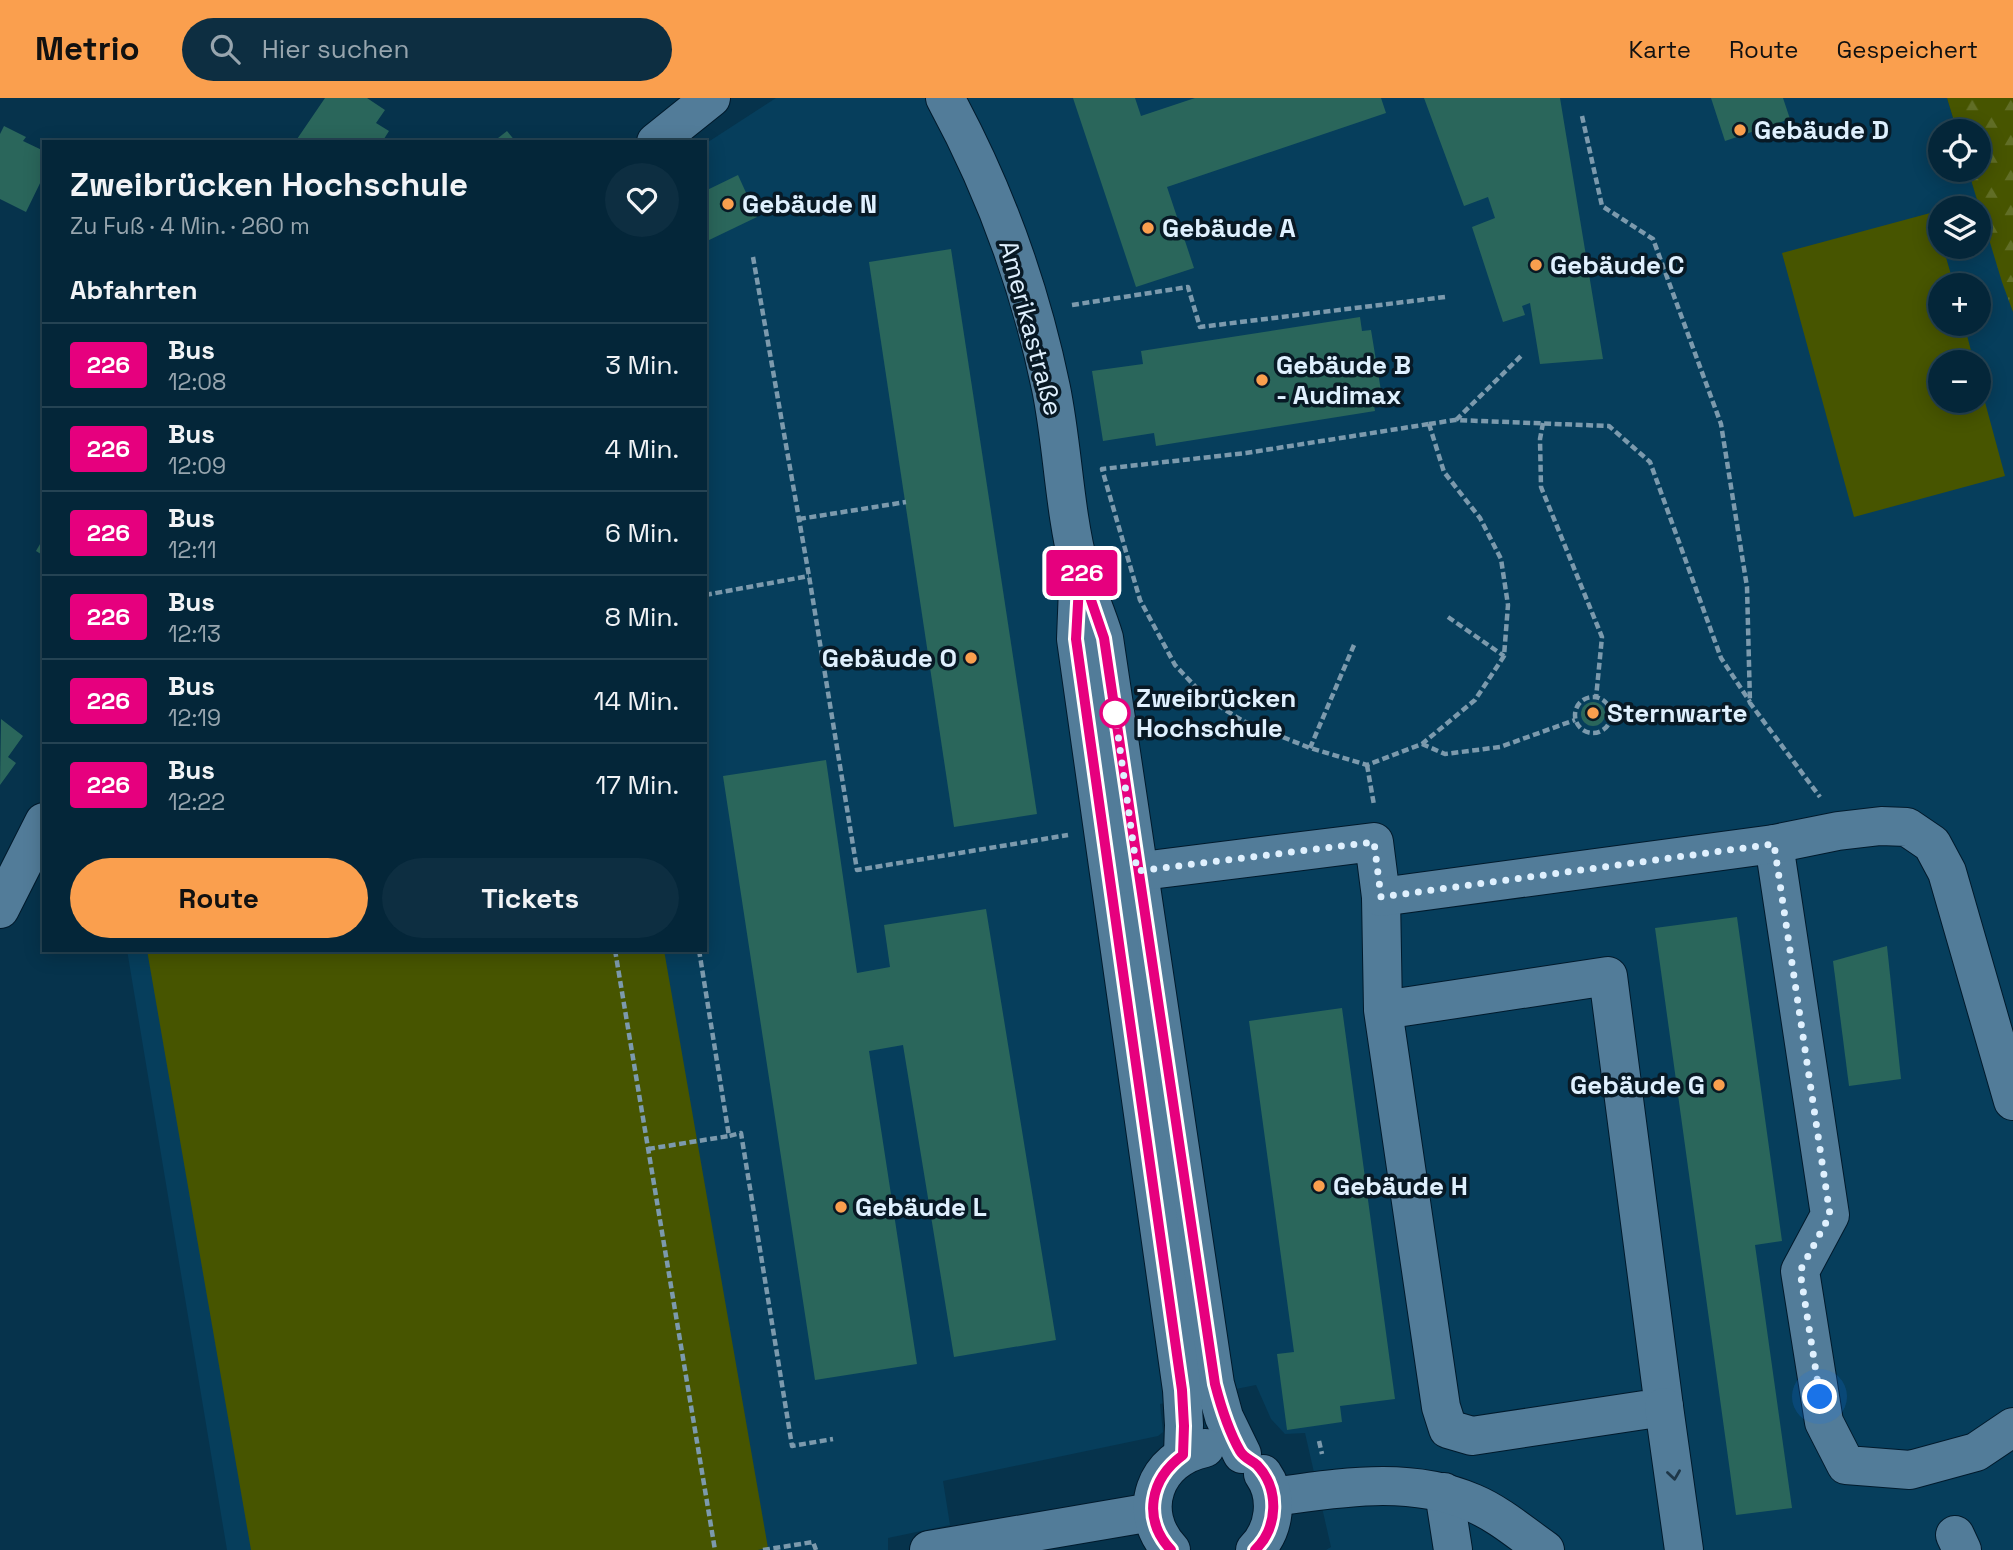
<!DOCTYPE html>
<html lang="de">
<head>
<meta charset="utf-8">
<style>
	body { margin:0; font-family:"Space Grotesk",sans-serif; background:#0d2e41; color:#f1f3f6; height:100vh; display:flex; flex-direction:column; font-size:26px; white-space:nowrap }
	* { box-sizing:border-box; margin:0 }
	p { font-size:23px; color:#97a5ae }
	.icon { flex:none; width:38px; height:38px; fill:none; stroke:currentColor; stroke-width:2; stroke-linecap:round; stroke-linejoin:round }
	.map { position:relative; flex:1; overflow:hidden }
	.sheet { position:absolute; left:42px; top:42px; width:665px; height:812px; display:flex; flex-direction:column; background:#042639; border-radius:0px; box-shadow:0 4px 18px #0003,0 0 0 2px #254353 }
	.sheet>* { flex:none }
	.badge { padding:0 14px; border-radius:5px; font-size:24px; line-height:46px }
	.controls { position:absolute; left:1928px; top:21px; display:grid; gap:14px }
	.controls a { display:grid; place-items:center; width:63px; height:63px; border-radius:50%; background:#042639; box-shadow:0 4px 18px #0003,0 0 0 2px #254353; font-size:35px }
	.you { position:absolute; width:35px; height:35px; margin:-18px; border:5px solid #fff; border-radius:50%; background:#1a73e8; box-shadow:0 0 0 10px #1a73e833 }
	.map>.badge { position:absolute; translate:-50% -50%; box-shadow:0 0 0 4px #fff }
	h2 { padding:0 28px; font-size:26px; line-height:63px }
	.round { display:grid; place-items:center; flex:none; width:74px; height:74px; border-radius:37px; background:#0d2e41 }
	.summary { display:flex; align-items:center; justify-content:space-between; height:119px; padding:0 28px }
	h1 { font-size:33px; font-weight:600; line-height:52px }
	.button { display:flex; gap:14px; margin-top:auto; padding:14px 28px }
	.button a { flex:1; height:80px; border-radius:42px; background:#fa9f4e; color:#111; font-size:28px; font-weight:600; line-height:80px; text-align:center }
	.button a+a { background:#0d2e41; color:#f1f3f6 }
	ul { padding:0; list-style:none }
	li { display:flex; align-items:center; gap:21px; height:84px; padding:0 28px; border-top:2px solid #254353 }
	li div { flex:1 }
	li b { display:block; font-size:26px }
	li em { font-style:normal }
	li .badge { min-width:77px; font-weight:700; text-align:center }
	header { display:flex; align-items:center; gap:42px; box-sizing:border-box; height:98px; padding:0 35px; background:#fa9f4e; color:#111 }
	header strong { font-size:33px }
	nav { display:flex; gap:38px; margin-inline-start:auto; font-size:24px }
	.search { width:490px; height:63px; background:#0d2e41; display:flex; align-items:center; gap:18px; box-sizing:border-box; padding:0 24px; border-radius:38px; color:#97a5ae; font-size:26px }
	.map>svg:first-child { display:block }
	.built { fill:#063e5c; fill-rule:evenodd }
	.grass { fill:url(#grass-tufts) }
	.forest { fill:url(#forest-firs) }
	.pitch { fill:#475500 }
	.building { fill:#2a665b }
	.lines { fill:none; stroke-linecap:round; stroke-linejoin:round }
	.minor-casing { stroke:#001a2c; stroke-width:40 }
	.path { stroke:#7c9aad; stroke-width:4.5; stroke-dasharray:7 3.5; stroke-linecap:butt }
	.minor { stroke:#527c99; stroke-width:38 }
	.oneway { stroke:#1e3748 }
	.line-casing { stroke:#fff; stroke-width:16 }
	.line { stroke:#e6007e; stroke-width:10 }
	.walk { stroke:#dff0fe; stroke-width:7; stroke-dasharray:0 12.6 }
	.poi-dot { fill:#fa9f4e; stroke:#081925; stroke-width:2.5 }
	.stop-dot { fill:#fff; stroke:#e6007e; stroke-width:3.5 }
	.labels { text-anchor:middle; stroke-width:7; stroke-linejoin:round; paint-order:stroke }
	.poi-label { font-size:26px; font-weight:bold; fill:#dff0fe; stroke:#081925; text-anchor:start }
	.street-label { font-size:26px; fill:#dff0fe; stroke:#081925 }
	.stop-label { font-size:26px; font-weight:bold; fill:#dff0fe; stroke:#081925; text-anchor:start }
</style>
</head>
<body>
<header>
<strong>Metrio</strong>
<div class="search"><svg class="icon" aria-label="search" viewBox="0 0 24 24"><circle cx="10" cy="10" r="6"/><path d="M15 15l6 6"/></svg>Hier suchen</div>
<nav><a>Karte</a><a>Route</a><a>Gespeichert</a></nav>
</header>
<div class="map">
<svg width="2013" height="1452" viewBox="0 0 2013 1452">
	<defs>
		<pattern id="grass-tufts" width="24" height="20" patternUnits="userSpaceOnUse" patternTransform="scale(1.75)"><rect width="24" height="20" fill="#475500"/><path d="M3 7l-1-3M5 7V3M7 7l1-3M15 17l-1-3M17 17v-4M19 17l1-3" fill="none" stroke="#616e26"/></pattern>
		<pattern id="forest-firs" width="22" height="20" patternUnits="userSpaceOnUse" patternTransform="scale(1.75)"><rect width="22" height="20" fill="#475500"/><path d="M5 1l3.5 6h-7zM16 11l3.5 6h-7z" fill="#616e26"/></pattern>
	</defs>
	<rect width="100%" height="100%" fill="#06334c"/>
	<path class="built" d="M776,0H1947L1957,33H1941V72H1968L2013,214V1452H1326L1331,1449L1305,1335L1285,1336L1271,1321L1256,1287L1160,1306L1163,1334L1158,1338L943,1383L950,1427L888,1440V1452H227L127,852H705V46ZM1941,110H1979V149H1941ZM1941,187H1979V226H1941ZM1941,264H1979V303H1941Z"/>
	<path class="grass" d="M2002,184H2013V214Z"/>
	<path class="forest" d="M1947,0H2013V184H2002L1968,72H1979V33H1957Z"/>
	<g class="pitch">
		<path d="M1934,114L1941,139V149H1943L1954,187H1941V226H1964L1974,264H1941V303H1979V282L2005,378L1854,419L1782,155Z"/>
		<path d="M147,852H664L768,1450L758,1452H251Z"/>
	</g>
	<g class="building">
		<path d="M325,0H367L385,12L376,25L389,33L382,44H295Z"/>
		<path d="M1073,0H1135L1141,18L1195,0H1381L1386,15L1167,89L1194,170L1136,189Z"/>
		<path d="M1424,0H1560L1603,261L1540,266L1530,205L1522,208L1525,217L1503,224L1472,129L1495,120L1488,99L1464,108Z"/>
		<path d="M1711,0H1783L1790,21L1725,43Z"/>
		<path d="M4,28L26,39L23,43L44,53V77L26,114L0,101V36Z"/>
		<path d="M507,33L516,44H493Z"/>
		<path d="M738,77L757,119L705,144V93Z"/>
		<path d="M951,151L1037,716L954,729L869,164Z"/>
		<path d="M1360,219L1362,233L1371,232L1382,299L1373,300L1375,313L1156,348L1154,335L1103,343L1092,273L1143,266L1141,253Z"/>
		<path d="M44,439V458L36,453Z"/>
		<circle cx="1593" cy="616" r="12"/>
		<path d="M1,621L23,638L8,659L16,665L0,687Z"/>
		<path d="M826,662L857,875L890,869L884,827L986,811L1056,1242L954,1259L903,947L869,953L917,1266L815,1282L723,678Z"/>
		<path d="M1737,819L1782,1143L1755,1147L1792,1410L1736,1417L1655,830Z"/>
		<path d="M1887,848L1901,981L1849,988L1833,863Z"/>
		<path d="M1342,910L1395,1301L1340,1308L1342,1324L1287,1332L1277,1256L1294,1254L1249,923Z"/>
	</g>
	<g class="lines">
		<g class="minor-casing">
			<g id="minor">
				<path d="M945,0C994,90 1030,189 1051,290C1063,349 1064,411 1079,469C1086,493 1097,516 1104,540L1215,1286L1224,1319L1242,1356"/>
				<path d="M656,44L711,0"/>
				<path d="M1078,490L1076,541L1182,1292L1184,1327L1183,1357"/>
				<path d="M1774,746L1830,1117L1800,1173L1824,1324L1846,1367L1910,1372L1976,1354L2013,1329"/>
				<path d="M1110,777L1374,744L1381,799L1383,912L1441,1309L1448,1331L1472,1338L1664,1309L1608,878L1383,912"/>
				<path d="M1381,799L1774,746L1838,733L1881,728L1907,729L1932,746L1947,774L2013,1003"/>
				<path d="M0,811L44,724"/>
				<path d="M1664,1309L1684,1452"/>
				<path d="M1444,1394L1453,1452"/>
				<path d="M1273,1399C1340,1390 1409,1377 1473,1405C1499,1416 1522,1436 1545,1452"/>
				<path d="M1955,1437L1962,1452"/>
				<path d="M929,1452L1152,1414"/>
				<path d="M1171,1452C1135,1414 1155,1360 1205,1350"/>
				<path d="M1255,1452C1275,1432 1279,1399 1263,1376"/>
			</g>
		</g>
		<g class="path">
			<path d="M1582,18L1602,108L1653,141L1721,326L1747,489L1750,605L1820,699"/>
			<path d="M753,159L809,478L857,772L1068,737"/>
			<path d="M1072,207L1188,189L1200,229L1445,199"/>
			<path d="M1456,322L1522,257"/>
			<path d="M1543,325L1540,341L1541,389L1602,539L1596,600"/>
			<path d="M1429,326L1444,374L1480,420L1501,461L1508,507L1504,558L1475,602L1422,646L1367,667L1310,650L1243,623L1206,600L1175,567L1140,502L1102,371L1246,355Z"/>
			<path d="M1429,326L1455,322L1609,328L1650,364L1721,560L1750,604"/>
			<path d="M799,421L906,404"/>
			<path d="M705,497L809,478"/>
			<path d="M1448,519L1504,558"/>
			<circle cx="1593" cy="617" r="18"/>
			<path d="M1422,646L1445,656L1500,649L1575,622"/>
			<path d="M1310,650L1354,547"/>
			<path d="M1367,667L1374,707"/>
			<path d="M615,852L715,1452"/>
			<path d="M699,852L729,1038L741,1035L792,1348L833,1341"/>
			<path d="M648,1051L729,1038"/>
			<path d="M1319,1343L1322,1356"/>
			<path d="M763,1452L813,1444L816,1452"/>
		</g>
		<use href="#minor" class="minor"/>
	</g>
	<defs><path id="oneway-chevron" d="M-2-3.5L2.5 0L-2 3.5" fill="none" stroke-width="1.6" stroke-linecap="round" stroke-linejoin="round" transform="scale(1.75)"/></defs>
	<use class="oneway" href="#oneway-chevron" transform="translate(1674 1377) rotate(82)"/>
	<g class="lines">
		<g class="line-casing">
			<path id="line" d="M1171,1452C1142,1421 1150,1381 1183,1357L1184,1328L1182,1292L1076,541L1080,470L1104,540L1215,1286C1221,1309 1228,1332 1240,1353C1244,1360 1251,1362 1257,1367C1280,1391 1278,1430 1255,1452"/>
		</g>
		<use href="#line" class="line"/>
		<path class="walk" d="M1115,615L1137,773L1374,744L1381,799L1774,746L1830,1117L1800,1173L1820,1299"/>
	</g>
	<g class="poi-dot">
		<circle cx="1740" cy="32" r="7"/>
		<circle cx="728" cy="106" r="7"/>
		<circle cx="1148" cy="130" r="7"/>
		<circle cx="1536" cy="167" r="7"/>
		<circle cx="1262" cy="282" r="7"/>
		<circle cx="971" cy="560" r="7"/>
		<circle cx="1593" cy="615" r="7"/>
		<circle cx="1719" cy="987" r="7"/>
		<circle cx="1319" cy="1088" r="7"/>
		<circle cx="841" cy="1109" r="7"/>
	</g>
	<circle class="stop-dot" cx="1115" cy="615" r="14"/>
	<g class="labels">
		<g class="poi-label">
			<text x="1754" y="41">Gebäude D</text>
			<text x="742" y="115">Gebäude N</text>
			<text x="1162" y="139">Gebäude A</text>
			<text x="1550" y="176">Gebäude C</text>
			<text x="1276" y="276">Gebäude B<tspan x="1276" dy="30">- Audimax</tspan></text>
			<text x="957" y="569" text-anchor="end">Gebäude O</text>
			<text x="1607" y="624">Sternwarte</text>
			<text x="1705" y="996" text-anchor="end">Gebäude G</text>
			<text x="1333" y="1097">Gebäude H</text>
			<text x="855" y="1118">Gebäude L</text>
		</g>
		<g class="street-label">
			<text transform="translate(1031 230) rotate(75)" y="9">Amerikastraße</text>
		</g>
		<g class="stop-label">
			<text x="1136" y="609">Zweibrücken<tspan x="1136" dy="30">Hochschule</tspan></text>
		</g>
	</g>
</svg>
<div class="controls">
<a><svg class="icon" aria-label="locate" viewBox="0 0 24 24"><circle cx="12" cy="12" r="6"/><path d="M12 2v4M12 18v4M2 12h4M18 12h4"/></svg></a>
<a><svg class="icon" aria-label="layers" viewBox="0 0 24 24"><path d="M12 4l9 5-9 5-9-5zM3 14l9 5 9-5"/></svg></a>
<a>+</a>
<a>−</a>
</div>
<div class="you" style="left:1820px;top:1299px"></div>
<b class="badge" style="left:1082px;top:475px;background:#e6007e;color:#fff">226</b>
<section class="sheet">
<div class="summary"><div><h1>Zweibrücken Hochschule</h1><p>Zu Fuß · 4 Min. · 260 m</p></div><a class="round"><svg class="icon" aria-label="heart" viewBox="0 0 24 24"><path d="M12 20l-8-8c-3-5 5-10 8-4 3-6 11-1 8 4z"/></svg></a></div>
<h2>Abfahrten</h2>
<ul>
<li><span class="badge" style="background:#e6007e;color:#fff">226</span><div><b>Bus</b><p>12:08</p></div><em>3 Min.</em></li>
<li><span class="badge" style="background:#e6007e;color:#fff">226</span><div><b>Bus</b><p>12:09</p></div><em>4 Min.</em></li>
<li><span class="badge" style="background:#e6007e;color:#fff">226</span><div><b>Bus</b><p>12:11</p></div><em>6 Min.</em></li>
<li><span class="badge" style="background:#e6007e;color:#fff">226</span><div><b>Bus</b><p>12:13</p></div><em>8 Min.</em></li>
<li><span class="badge" style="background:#e6007e;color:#fff">226</span><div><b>Bus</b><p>12:19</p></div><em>14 Min.</em></li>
<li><span class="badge" style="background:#e6007e;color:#fff">226</span><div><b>Bus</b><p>12:22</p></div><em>17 Min.</em></li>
</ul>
<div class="button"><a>Route</a><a>Tickets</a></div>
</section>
</div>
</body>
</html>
